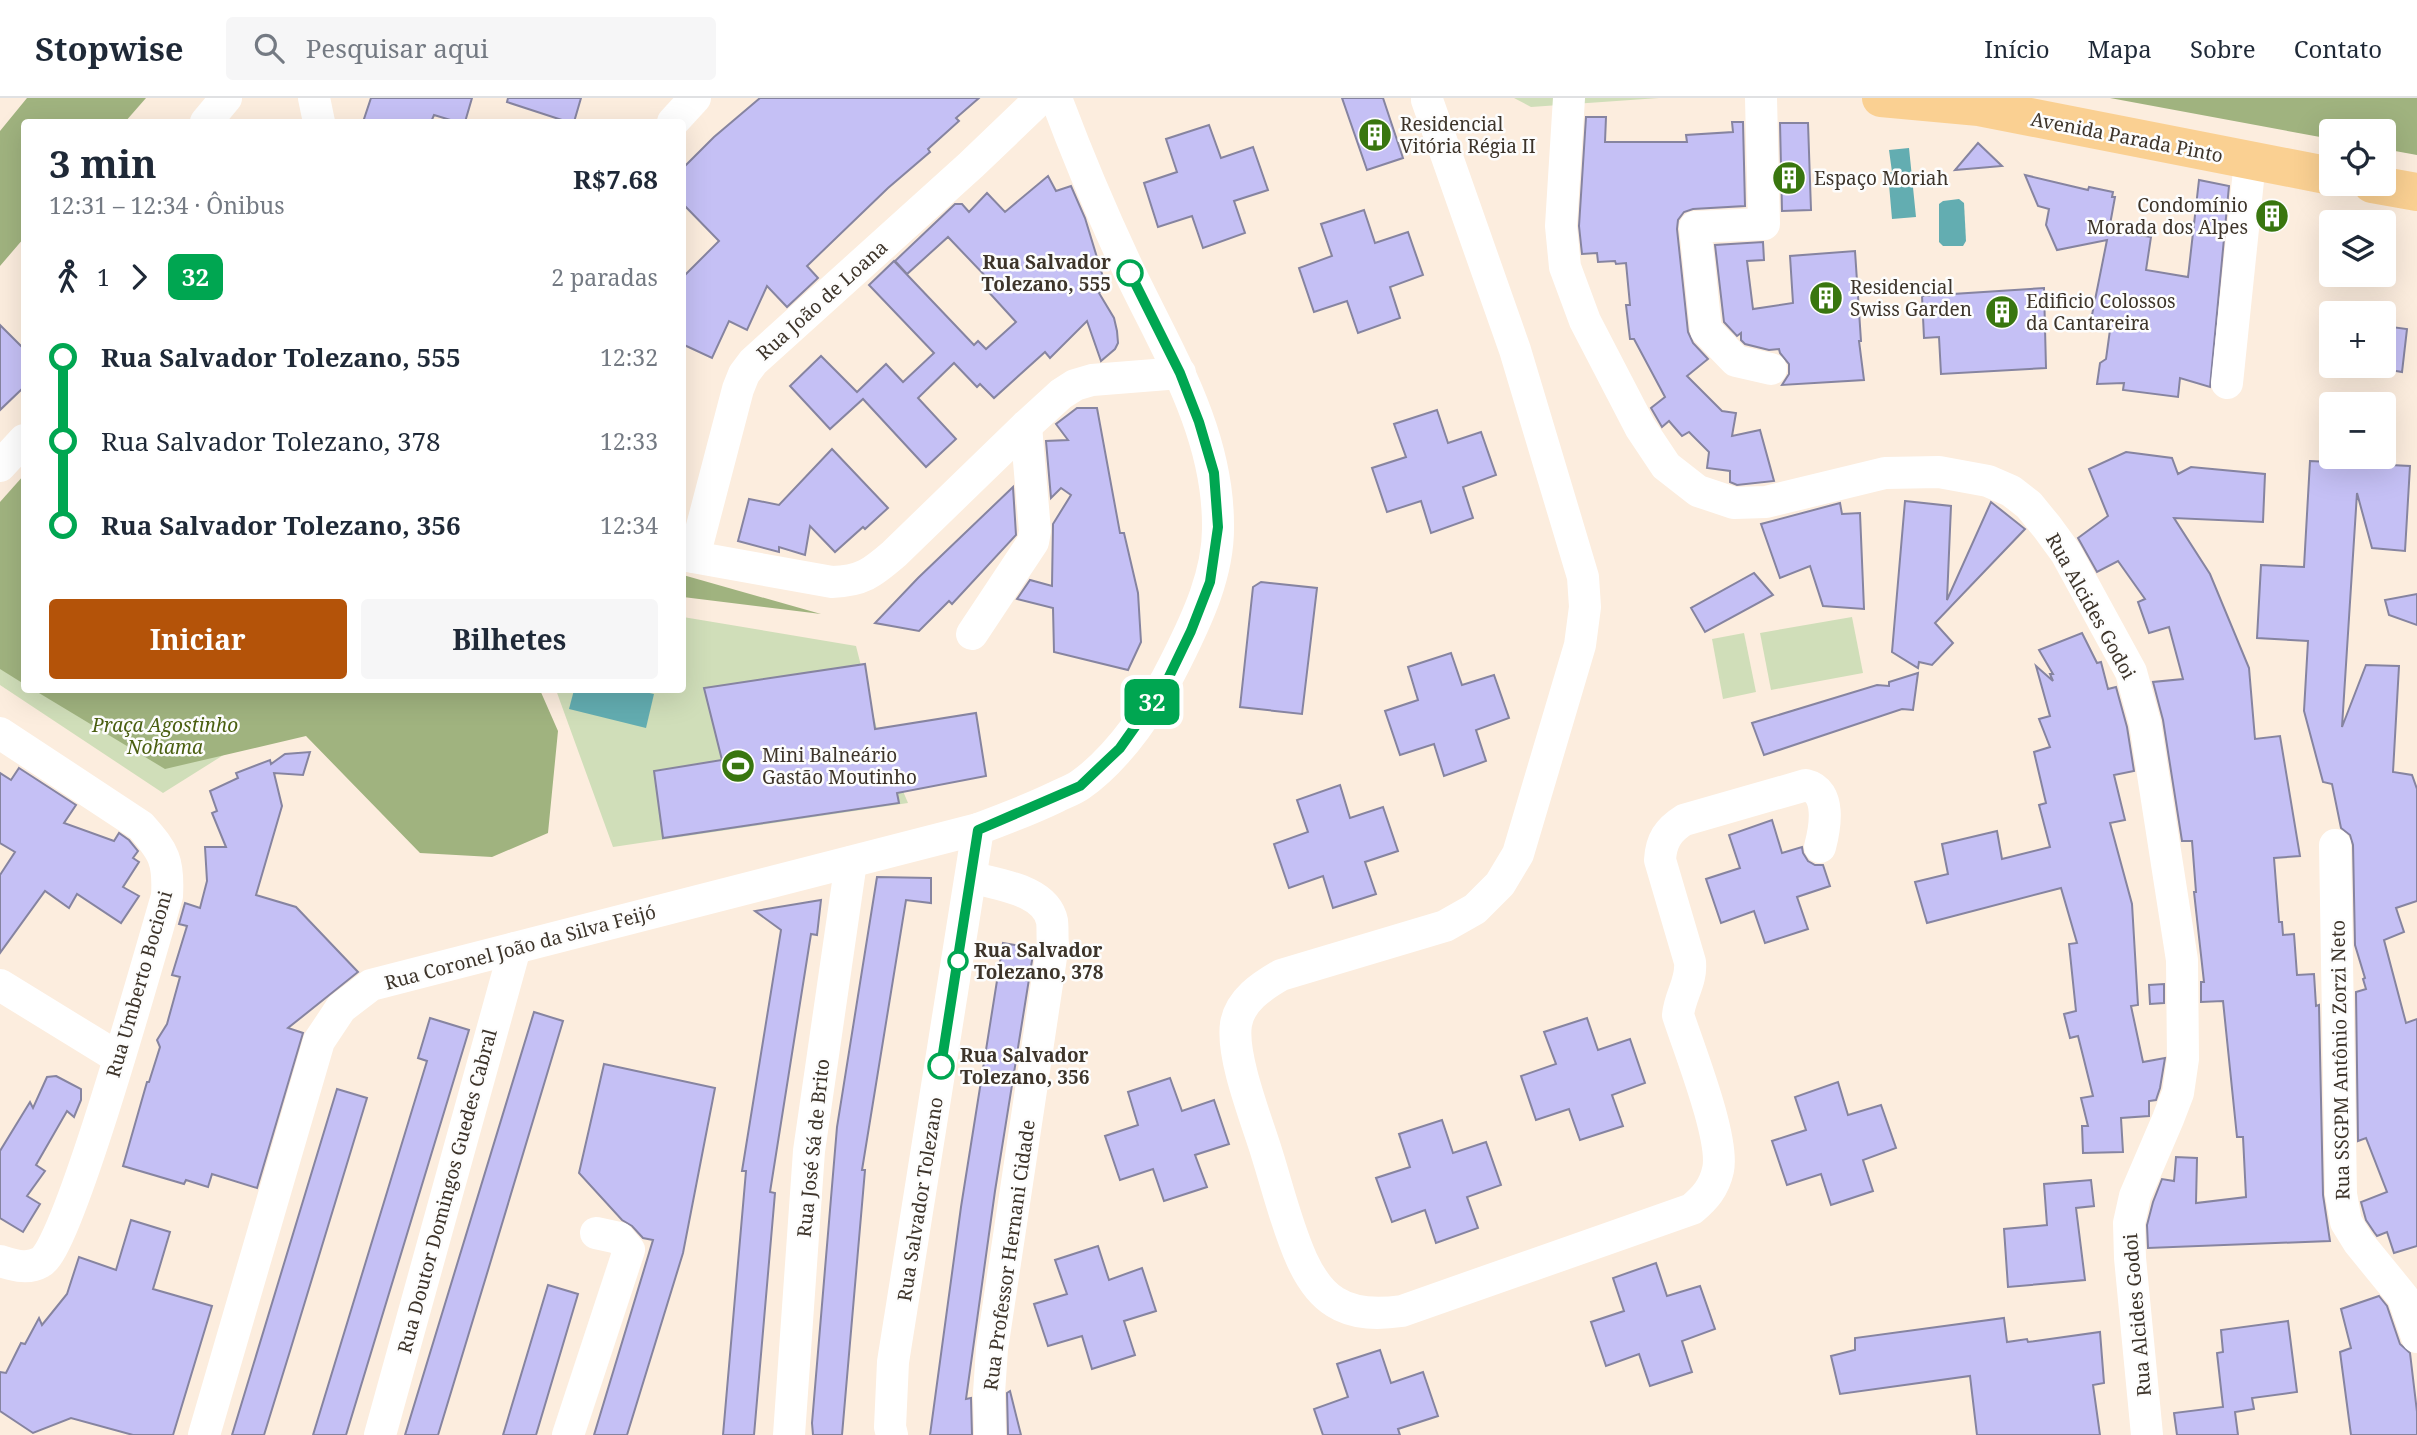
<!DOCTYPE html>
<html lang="pt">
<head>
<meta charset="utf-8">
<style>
	body { margin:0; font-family:"Noto Serif",serif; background:#f6f6f7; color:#1f2937; height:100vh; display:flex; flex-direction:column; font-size:26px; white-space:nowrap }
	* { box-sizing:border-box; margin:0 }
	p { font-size:23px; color:#747a83 }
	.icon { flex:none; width:38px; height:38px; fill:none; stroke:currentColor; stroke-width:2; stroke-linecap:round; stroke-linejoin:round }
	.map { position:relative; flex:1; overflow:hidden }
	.details { position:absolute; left:21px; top:21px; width:665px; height:574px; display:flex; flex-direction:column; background:#fff; border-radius:7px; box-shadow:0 7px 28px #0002 }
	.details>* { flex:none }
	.badge { padding:0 14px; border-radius:10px; font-size:24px; line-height:46px }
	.fabs { position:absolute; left:2319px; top:21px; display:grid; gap:14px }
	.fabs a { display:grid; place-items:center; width:77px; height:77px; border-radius:7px; background:#fff; box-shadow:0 7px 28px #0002; font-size:35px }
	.map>.badge { position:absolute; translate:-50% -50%; box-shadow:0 0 0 4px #fff }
	.legs { display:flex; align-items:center; gap:10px; height:77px; padding:0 28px; font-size:23px }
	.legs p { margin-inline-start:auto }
	.summary { display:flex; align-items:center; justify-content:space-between; height:119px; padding:0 28px }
	h1 { font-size:38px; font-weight:700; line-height:52px }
	.button { display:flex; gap:14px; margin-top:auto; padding:14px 28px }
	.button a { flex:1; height:80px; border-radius:7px; background:#b45309; color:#fff; font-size:28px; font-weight:700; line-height:80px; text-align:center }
	.button a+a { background:#f6f6f7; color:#1f2937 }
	ul { padding:0 28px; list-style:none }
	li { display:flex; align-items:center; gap:24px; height:84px; font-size:26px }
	li i { display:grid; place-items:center; width:10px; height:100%; margin:0 9px; background:currentColor }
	li i::after { content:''; width:18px; height:18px; margin:-9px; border:5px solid; border-radius:50%; background:#fff }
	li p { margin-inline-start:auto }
	li:first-child i { background:linear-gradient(#0000 50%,currentColor 0) }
	li:last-child i { background:linear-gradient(currentColor 50%,#0000 0) }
	header { display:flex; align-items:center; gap:42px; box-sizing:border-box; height:98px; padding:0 35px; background:#fff; border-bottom:2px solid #e0e1e3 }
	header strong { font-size:33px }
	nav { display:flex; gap:38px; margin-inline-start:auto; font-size:24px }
	.search { width:490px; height:63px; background:#f6f6f7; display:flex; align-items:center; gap:18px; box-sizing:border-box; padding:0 24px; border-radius:7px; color:#747a83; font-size:26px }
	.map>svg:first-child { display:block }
	.green { fill:#d0deb9 }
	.forest { fill:#a0b37f }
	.water { fill:#63adb1 }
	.building { fill:#c5c0f5; stroke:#8684a0; stroke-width:2 }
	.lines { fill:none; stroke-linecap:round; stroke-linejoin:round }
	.minor { stroke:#fff; stroke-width:32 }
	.major { stroke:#fad092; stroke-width:38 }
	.line-1-casing { stroke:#fff; stroke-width:16 }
	.line-1 { stroke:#00a651; stroke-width:10 }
	.stop-1-dot { fill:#fff; stroke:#00a651; stroke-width:3.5 }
	.labels { text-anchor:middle; stroke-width:5; stroke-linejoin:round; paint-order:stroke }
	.poi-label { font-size:19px; fill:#3d342a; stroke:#fdfdfd; text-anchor:start }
	.street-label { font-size:19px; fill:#3d342a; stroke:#fdfdfd }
	.stop-label { font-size:19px; font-weight:bold; fill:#3d342a; stroke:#fdfdfd; text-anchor:start }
	.park-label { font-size:19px; font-style:italic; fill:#4a5f11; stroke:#fdfdfd }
</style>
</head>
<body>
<header>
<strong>Stopwise</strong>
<div class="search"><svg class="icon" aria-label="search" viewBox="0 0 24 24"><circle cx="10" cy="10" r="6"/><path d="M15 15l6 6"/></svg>Pesquisar aqui</div>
<nav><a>Início</a><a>Mapa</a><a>Sobre</a><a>Contato</a></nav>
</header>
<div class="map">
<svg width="2417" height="1337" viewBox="0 0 2417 1337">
	<rect width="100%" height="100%" fill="#fcedde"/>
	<g class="green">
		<path d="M1514,0H1659L1531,9Z"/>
		<path d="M24,411V592H327L163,695L0,587V434Z"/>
		<path d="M683,519L856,548L877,631L908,705L613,749L556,592H682Z"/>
		<path d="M1852,519L1863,575L1771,592L1760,535Z"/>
		<path d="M1744,535L1756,594L1723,601L1712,541Z"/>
	</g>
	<g class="forest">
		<path d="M27,0H146L125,24H24V140L0,168V33Z"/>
		<path d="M2110,0H2417V57L2384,51V33H2331V41Z"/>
		<path d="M24,377V586L0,571V404Z"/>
		<path d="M683,477L821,516L683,499Z"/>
		<path d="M34,592H540L558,633L548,735L492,759L420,755L306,638L165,671Z"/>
	</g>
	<g class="water">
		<path d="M1909,50L1916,119L1892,121L1888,75L1892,74L1889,52Z"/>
		<path d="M1959,101L1964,105L1966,143L1963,148H1943L1939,144V106L1943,103Z"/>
		<path d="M574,592H636L654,596L646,630L569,611Z"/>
	</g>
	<g class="building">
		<path d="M371,0H472L465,24H457L434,17L431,24H363Z"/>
		<path d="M508,0H581L574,24H568L507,4Z"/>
		<path d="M760,0H979L956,20L959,23L928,51L930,54L888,90L807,168L818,180L787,209L767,188L747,232L729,223L712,260L682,246V180L719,143L682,105V71L714,39Z"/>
		<path d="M1342,0H1383L1403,60L1367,72Z"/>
		<path d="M1586,19H1606L1605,44H1687L1686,37L1733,34L1732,24H1743L1745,108L1693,111L1684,114L1678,122L1677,131L1688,234L1693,245L1708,261L1687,278L1722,313L1736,315L1732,338L1760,332L1774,383L1737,387L1730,384V373L1707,370L1709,354L1689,334L1682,338L1669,323L1662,329L1651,310L1665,299L1634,241H1630L1626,207H1630L1626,165L1616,166L1615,163L1598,164L1597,155L1582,156L1579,128Z"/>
		<path d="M1780,25H1808L1811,112L1782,113Z"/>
		<path d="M1209,27L1221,60L1253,49L1268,92L1234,103L1245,135L1203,150L1192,118L1158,129L1144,85L1177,74L1166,41Z"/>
		<path d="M1978,45L2002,68L1955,72Z"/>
		<path d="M2025,77L2088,92L2089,89L2113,94L2112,99H2115L2109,132L2151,139L2146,172L2188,179L2199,82L2229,88L2210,289L2180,280L2178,299L2123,292L2124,285L2097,286L2100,265L2106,261L2110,232L2090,227L2107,142L2057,152L2046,127L2049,111L2038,108Z"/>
		<path d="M1048,78L1056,93L1071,88L1085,120L1106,189L1099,195L1114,220L1117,233L1118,245L1115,251L1101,263L1087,223L1050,260L1045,254L994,300L980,286L977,289L954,265L918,300L956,341L926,369L863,301L830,331L790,288L821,258L857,294L886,266L903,284L934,255L869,187L894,163L974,247L978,243L986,251L1016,224L985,190L991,184L948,139L907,176L895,163L955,106H962L969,114L987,95L1005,114Z"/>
		<path d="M1364,112L1375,145L1408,134L1423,177L1390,189L1400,220L1358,235L1347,203L1314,214L1299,170L1332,158L1321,126Z"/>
		<path d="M1763,144L1764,162L1747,163L1753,211L1793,205L1790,158L1855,153L1861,243H1859L1864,282L1782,287L1789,276V266L1780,255L1779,251L1769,252L1745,246L1741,242V235L1737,238L1724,224L1715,147Z"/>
		<path d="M2044,190L2046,270L1941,276L1939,239L1924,240L1922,198Z"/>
		<path d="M0,227L24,251V289L0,312Z"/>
		<path d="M2384,228L2407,231L2402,274L2384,271Z"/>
		<path d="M1077,310H1097L1120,435H1124L1138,495L1141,544L1128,572L1054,554L1053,510L1017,501L1030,482L1052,488L1053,426L1071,397L1061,390L1051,400L1046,343L1068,342L1056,326Z"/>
		<path d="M1437,312L1448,345L1481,334L1496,377L1463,389L1473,420L1431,435L1421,403L1387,414L1372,370L1406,359L1394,326Z"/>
		<path d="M832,351L888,410L865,431L863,429L835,454L810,428L805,457L779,449V454L738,443L749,401L779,407Z"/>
		<path d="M2126,354L2172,360L2178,376L2191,369L2265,376L2263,424L2174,420L2210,476L2249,570L2255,641L2280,638L2300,758L2274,760L2279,824H2282L2283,837L2294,836L2297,877L2314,876L2316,908L2319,907L2323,1097L2330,1143L2148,1150L2147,1127L2153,1104L2162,1081L2174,1083L2176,1059L2197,1060L2196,1105L2246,1099L2243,1039H2237L2223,903L2201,904V884H2204L2194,794H2196L2192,743H2182L2163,622L2153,584L2183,581L2169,529L2149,535L2138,504L2145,501L2118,463L2097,474L2078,440L2108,418L2089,371Z"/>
		<path d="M2310,363L2410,368L2405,453L2372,450L2357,395L2342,629L2366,567L2399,568L2393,674L2412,677L2417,691V803L2396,810L2404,834L2384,842L2406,925L2417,921V1148L2394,1155L2387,1134L2377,1138L2374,1134L2366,1122L2361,1104L2387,1094L2366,1040L2358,1043L2356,894L2366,891L2363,881L2365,880L2355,847L2353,747L2350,737L2341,730L2332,686L2323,684L2304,613L2308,543L2257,540L2261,467L2304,469Z"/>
		<path d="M1013,389L1016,437L952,506L949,503L919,533L875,525L918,480Z"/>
		<path d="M1905,403L1951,408L1947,502L1991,404L2025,431L1935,525L1953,545L1932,567L1919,564L1918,570L1892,554Z"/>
		<path d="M1840,405L1842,416L1860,415L1864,511L1823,508L1810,468L1780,480L1761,426Z"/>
		<path d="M1754,475L1773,497L1705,534L1691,510Z"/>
		<path d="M1261,484L1317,490L1302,616L1240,609L1253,489Z"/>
		<path d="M2417,496V527L2389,517L2385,502Z"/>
		<path d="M2082,535L2097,565L2101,564L2108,591L2116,589L2127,629L2134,673L2114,677L2125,722L2110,725L2132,806L2138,907L2131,908L2143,964L2165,960L2160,990L2156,1002L2149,1003V1018L2121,1020L2123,1054L2083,1055L2082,1028H2088L2081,1000L2093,998L2078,938L2070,940L2064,916L2076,913L2069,846L2077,845L2061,790L1927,825L1915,784L1948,776L1942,746L1997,733L2002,761L2050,749L2039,707L2046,705L2034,654L2050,649L2039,621L2050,618L2036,568L2053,583L2050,576H2053L2039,552Z"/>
		<path d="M1451,555L1462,587L1494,577L1509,620L1476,632L1486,663L1444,678L1434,646L1400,657L1385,613L1418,602L1408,569Z"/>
		<path d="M865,566L875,631L976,615L986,678L897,695L899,705L663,740L654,673L722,662L704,590Z"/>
		<path d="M1918,575L1913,612L1902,611L1764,657L1752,625L1877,587L1889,588V584Z"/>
		<path d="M310,654L303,677L274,675L282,708L256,797L296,809L358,874L288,930L303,935L257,1090L212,1076L208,1089L186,1082L184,1086L123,1068L147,984H149L160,949L157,942L167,926L180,879L172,877L187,828L179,826L185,805L200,810L207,783L205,749H226L212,715L217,713L210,693L238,680L236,675L270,662L271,666L285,656Z"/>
		<path d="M19,670L76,707L64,725L114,743L119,735L129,742L138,753L133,760L139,764L123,789L139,798L121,825L77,796L69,810L45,793L0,855V777L15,754L0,745V675L11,682Z"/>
		<path d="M1340,687L1350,720L1383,709L1398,753L1365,764L1376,796L1333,810L1323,778L1289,790L1274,746L1308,734L1297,702Z"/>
		<path d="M1772,722L1782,755L1802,749L1803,755L1808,763L1815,767H1823L1830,788L1797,799L1808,831L1765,845L1754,813L1721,825L1706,781L1740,770L1729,737Z"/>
		<path d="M877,779L931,780V805L906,802L862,1072H865L842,1337H813L812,1325L837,1029Z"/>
		<path d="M821,802L817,837L811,836L770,1094L775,1095L754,1337H723L746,1073H742L781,832L755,813Z"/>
		<path d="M1003,845L1034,850L995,1093L966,1301L971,1300L972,1337H930L961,1109Z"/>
		<path d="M2164,886V905L2150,906L2149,887Z"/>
		<path d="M534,914L563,923L489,1169L438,1337H405Z"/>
		<path d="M430,920L469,932L346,1337H313L427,963L418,960Z"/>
		<path d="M1587,920L1598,952L1630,941L1645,985L1612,997L1623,1028L1580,1042L1569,1011L1536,1022L1521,978L1556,966L1544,934Z"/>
		<path d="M604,966L715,990L683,1155L627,1337H594L653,1142L643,1140L632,1128L622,1122L579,1075Z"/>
		<path d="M56,978L81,991V1002L74,1019L67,1013L36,1067L45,1073L27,1098L40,1106L23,1134L0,1120V1053L30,1004L33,1010L47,979Z"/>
		<path d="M1170,980L1182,1013L1214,1002L1229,1046L1195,1057L1207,1089L1164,1103L1153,1071L1120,1082L1105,1038L1138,1027L1128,994Z"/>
		<path d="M1838,984L1848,1017L1881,1007L1896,1050L1863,1062L1873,1093L1831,1107L1821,1076L1787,1087L1772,1043L1806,1032L1795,999Z"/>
		<path d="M337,991L367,1000L290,1253L264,1337H232Z"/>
		<path d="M1442,1022L1453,1055L1486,1044L1501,1087L1467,1099L1478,1130L1436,1145L1425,1112L1392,1124L1376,1080L1410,1069L1399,1036Z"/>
		<path d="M2091,1082L2094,1108L2076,1110L2085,1182L2008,1189L2004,1131L2047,1127L2044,1086Z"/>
		<path d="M131,1122L170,1134L153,1191L212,1208L173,1337H133L71,1320L33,1335L0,1313V1274L6,1275L21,1245L25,1246L39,1220L42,1227L67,1196L79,1159L116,1172Z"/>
		<path d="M1098,1148L1109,1182L1142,1170L1156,1213L1124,1223L1135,1257L1092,1271L1082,1238L1048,1248L1034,1206L1067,1196L1055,1162Z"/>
		<path d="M1656,1165L1667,1198L1700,1188L1715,1231L1682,1243L1692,1274L1650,1288L1639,1256L1606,1268L1591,1224L1624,1213L1613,1180Z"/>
		<path d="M548,1187L578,1196L536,1337H503Z"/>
		<path d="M2379,1198L2387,1208L2400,1246L2410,1255L2417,1314V1337H2351L2340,1254L2351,1250L2341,1211Z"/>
		<path d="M2004,1220L2007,1244L2027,1241L2028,1244L2100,1234L2104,1285L2093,1287L2100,1337H1977L1970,1278L1840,1296L1831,1258L1855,1252V1240Z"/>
		<path d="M2288,1223L2297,1294L2252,1300L2254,1311L2235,1314L2238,1337H2177L2174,1315L2223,1309L2217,1255L2223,1254L2221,1232Z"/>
		<path d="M1380,1252L1391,1285L1423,1274L1438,1318L1398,1331L1400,1337H1323L1314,1311L1348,1299L1337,1266Z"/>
		<path d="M1010,1293L1021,1337H1008L1007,1295Z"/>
	</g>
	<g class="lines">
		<g class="minor">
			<path d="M314,0L319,24"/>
			<path d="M1569,0L1561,128L1565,169L1585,223L1640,329L1666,368L1698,393L1734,405L1766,404L1885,375L1939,374L1988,383L2011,393L2029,407L2047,429L2066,455L2131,574L2145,625L2182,862L2183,961L2178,995L2168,1021L2135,1098L2129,1125L2130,1160L2147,1337"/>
			<path d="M1761,0L1764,126L1695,129L1706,232L1736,263L1771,271"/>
			<path d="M1427,2L1515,252L1583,479L1585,509L1580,547L1518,756L1500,786L1475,811L1445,828L1281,877C1262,888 1240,902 1236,926C1231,959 1257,1023 1267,1056C1278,1091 1287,1129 1302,1162C1309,1177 1320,1195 1335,1204C1355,1217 1380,1216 1402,1213L1692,1111C1705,1100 1714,1090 1718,1072C1725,1041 1689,951 1678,917C1680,897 1692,884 1690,864L1660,762C1661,743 1668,732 1684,722L1806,687C1832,693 1825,730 1820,749"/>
			<path d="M206,24L226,0"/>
			<path d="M673,24L695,0"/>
			<path d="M2227,285L2250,63"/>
			<path d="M0,368L24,342"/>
			<path d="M682,457L832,484C862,483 872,475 894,456L1026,328L1061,296L1075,287L1092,282L1180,275"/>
			<path d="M694,459L738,291L744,276L753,264L971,67L1041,0"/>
			<path d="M972,536L1033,444L1035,433L1026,328"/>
			<path d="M0,635L141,728C164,754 169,763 167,798C152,848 69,1149 41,1164C27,1172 14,1167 0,1163"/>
			<path d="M2335,747L2341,1096L2346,1124L2359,1145L2403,1199L2417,1239"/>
			<path d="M971,779C997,787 1045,791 1052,823C1053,830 1052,838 1053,846L992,1251L989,1295L990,1337"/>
			<path d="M0,887L119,960"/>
			<path d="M204,1337L319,943L341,910L371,887L978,731"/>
			<path d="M380,1337L515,850"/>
			<path d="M568,1337L629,1152L619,1140L596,1135"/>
			<path d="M789,1337L809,1053L851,764"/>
			<path d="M892,1337L890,1329L893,1264L978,731C1005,721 1031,711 1056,699C1064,695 1073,692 1080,687C1120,659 1155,606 1176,563C1197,521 1219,475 1218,427C1218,335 1169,256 1130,175C1103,118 1078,59 1056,0"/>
		</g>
		<g class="major">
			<path d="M1881,0L1979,9L2331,78"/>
			<path d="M2372,86L2417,94"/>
		</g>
	</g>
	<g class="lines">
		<g class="line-1-casing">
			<path id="line-1" d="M941,968L978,732L1080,688L1120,650L1166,585L1191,533L1210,484L1218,429L1214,375L1199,324L1180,275L1130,175"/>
		</g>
		<use href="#line-1" class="line-1"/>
	</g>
	<defs>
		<g id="building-disc" transform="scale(1.75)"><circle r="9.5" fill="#39760f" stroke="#fdfdfd"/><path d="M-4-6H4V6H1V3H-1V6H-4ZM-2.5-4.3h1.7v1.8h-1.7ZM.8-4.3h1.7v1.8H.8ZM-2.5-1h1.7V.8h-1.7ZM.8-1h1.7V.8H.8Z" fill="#fff"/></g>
		<g id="stadium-disc" transform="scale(1.75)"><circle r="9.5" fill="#39760f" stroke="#fdfdfd"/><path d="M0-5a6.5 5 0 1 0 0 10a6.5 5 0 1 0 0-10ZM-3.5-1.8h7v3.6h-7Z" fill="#fff"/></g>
	</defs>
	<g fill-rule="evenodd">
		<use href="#building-disc" x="1375" y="37"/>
		<use href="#building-disc" x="1789" y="80"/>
		<use href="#building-disc" x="2272" y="118"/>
		<use href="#building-disc" x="1826" y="200"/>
		<use href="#building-disc" x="2002" y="214"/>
		<use href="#stadium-disc" x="738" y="668"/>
	</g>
	<g class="stop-1-dot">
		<circle cx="1130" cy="175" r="12"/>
		<circle cx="958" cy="863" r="9"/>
		<circle cx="941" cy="968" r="12"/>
	</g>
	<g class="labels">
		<g class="poi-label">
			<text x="1400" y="33">Residencial<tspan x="1400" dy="22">Vitória Régia II</tspan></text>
			<text x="1814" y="87">Espaço Moriah</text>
			<text x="2248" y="114" text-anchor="end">Condomínio<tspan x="2248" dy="22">Morada dos Alpes</tspan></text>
			<text x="1850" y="196">Residencial<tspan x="1850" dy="22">Swiss Garden</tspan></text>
			<text x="2026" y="210">Edificio Colossos<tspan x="2026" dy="22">da Cantareira</tspan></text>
			<text x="762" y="664">Mini Balneário<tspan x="762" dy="22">Gastão Moutinho</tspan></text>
		</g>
		<g class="street-label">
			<text transform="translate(2127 39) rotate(11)" y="7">Avenida Parada Pinto</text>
			<text transform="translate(822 202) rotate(-42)" y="7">Rua João de Loana</text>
			<text transform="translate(2091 508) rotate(61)" y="7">Rua Alcides Godoi</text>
			<text transform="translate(520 849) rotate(-15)" y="7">Rua Coronel João da Silva Feijó</text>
			<text transform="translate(139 886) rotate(-74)" y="7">Rua Umberto Bocioni</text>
			<text transform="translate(2340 962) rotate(-91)" y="7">Rua SSGPM Antônio Zorzi Neto</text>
			<text transform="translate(813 1050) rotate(-84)" y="7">Rua José Sá de Brito</text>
			<text transform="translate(447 1093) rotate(-75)" y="7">Rua Doutor Domingos Guedes Cabral</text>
			<text transform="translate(920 1101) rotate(-81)" y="7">Rua Salvador Tolezano</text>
			<text transform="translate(1009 1157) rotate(-82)" y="7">Rua Professor Hernani Cidade</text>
			<text transform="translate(2137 1217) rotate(-95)" y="7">Rua Alcides Godoi</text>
		</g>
		<g class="stop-label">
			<text x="1111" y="171" text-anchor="end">Rua Salvador<tspan x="1111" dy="22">Tolezano, 555</tspan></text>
			<text x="974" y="859">Rua Salvador<tspan x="974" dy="22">Tolezano, 378</tspan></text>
			<text x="960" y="964">Rua Salvador<tspan x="960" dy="22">Tolezano, 356</tspan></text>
		</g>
		<g class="park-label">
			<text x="165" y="634">Praça Agostinho<tspan x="165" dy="22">Nohama</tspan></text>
		</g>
	</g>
</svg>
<div class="fabs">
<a><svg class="icon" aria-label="locate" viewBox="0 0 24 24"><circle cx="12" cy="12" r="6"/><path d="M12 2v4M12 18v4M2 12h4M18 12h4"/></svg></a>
<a><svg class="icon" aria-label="layers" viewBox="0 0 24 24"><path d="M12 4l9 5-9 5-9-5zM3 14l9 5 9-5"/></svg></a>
<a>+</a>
<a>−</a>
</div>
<b class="badge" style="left:1152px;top:604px;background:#00a651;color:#fff">32</b>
<section class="details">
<div class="summary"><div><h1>3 min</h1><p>12:31 – 12:34 · Ônibus</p></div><b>R$7.68</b></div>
<div class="legs"><svg class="icon" aria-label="walk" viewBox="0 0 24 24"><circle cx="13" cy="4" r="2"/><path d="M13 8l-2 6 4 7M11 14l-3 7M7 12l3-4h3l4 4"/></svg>1<svg class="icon" aria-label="forward" viewBox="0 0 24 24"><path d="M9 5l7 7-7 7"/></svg><b class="badge" style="background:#00a651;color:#fff">32</b><p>2 paradas</p></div>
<ul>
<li><i style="color:#00a651"></i><b>Rua Salvador Tolezano, 555</b><p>12:32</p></li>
<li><i style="color:#00a651"></i><span>Rua Salvador Tolezano, 378</span><p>12:33</p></li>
<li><i style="color:#00a651"></i><b>Rua Salvador Tolezano, 356</b><p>12:34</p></li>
</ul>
<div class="button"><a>Iniciar</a><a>Bilhetes</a></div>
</section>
</div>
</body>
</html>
